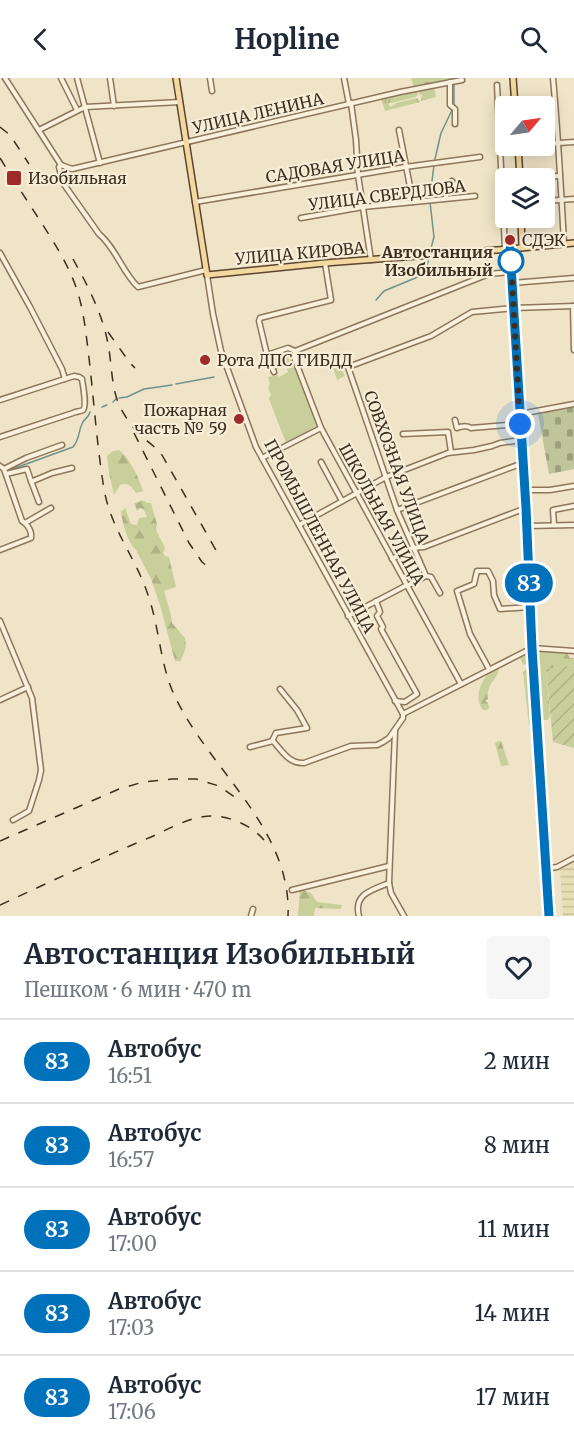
<!DOCTYPE html>
<html lang="ru">
<head>
<meta charset="utf-8">
<style>
	body { margin:0; font-family:Merriweather,serif; background:#f6f6f7; color:#1f2937; height:100vh; display:flex; flex-direction:column; font-size:22px; white-space:nowrap }
	* { box-sizing:border-box; margin:0 }
	p { font-size:20px; color:#747a83 }
	.icon { flex:none; width:33px; height:33px; fill:none; stroke:currentColor; stroke-width:2; stroke-linecap:round; stroke-linejoin:round }
	.map { position:relative; height:838px; overflow:hidden }
	.drawer { display:flex; flex-direction:column; background:#fff; flex:1 }
	.drawer>* { flex:none }
	.badge { padding:0 12px; border-radius:20px; font-size:21px; line-height:39px }
	.needle { width:39px; rotate:61deg }
	.controls { position:absolute; left:495px; top:18px; display:grid; gap:12px }
	.controls a { display:grid; place-items:center; width:60px; height:60px; border-radius:6px; background:#fff; box-shadow:0 3px 15px #0003; font-size:30px }
	.you { position:absolute; width:30px; height:30px; margin:-15px; border:4px solid #fff; border-radius:50%; background:#1a73e8; box-shadow:0 0 0 9px #1a73e833 }
	.map>.badge { position:absolute; translate:-50% -50%; box-shadow:0 0 0 3px #fff }
	.round { display:grid; place-items:center; flex:none; width:63px; height:63px; border-radius:6px; background:#f6f6f7 }
	.head { display:flex; align-items:center; justify-content:space-between; height:102px; padding:0 24px }
	h1 { font-size:28px; font-weight:700; line-height:45px }
	ul { padding:0; list-style:none }
	li { display:flex; align-items:center; gap:18px; height:84px; padding:0 24px; border-top:2px solid #e0e1e3 }
	li div { flex:1 }
	li b { display:block; font-size:22px }
	li em { font-style:normal }
	li .badge { min-width:66px; font-weight:700; text-align:center }
	header { display:flex; justify-content:space-between; align-items:center; height:78px; padding:0 24px; background:#fff; font-size:27px; font-weight:700 }
	.map>svg:first-child { display:block }
	.farmland { fill:url(#farmland-rules) }
	.grass { fill:url(#grass-tufts) }
	.forest { fill:url(#forest-firs) }
	.cemetery { fill:url(#cemetery-stones) }
	.park { fill:url(#park-crowns) }
	.garden { fill:url(#garden-furrows) }
	.pitch { fill:#c9cf9b }
	.lines { fill:none; stroke-linecap:round; stroke-linejoin:round }
	.stream { stroke:#6f938a; stroke-width:1.5 }
	.minor-casing { stroke:#8d765c; stroke-width:7 }
	.major-casing { stroke:#5b4430; stroke-width:8 }
	.minor { stroke:#faf1dc; stroke-width:4 }
	.major { stroke:#f3d9a0; stroke-width:5 }
	.rail { stroke:#3d2e20; stroke-width:1.5; stroke-dasharray:10 10; stroke-linecap:butt }
	.line-casing { stroke:#fff; stroke-width:14 }
	.line { stroke:#0072bc; stroke-width:9 }
	.walk { stroke:#3d2e20; stroke-width:6; stroke-dasharray:0 10.8 }
	.poi-dot { fill:#9e2a2b; stroke:#f7eed8; stroke-width:2 }
	.stop-dot { fill:#fff; stroke:#0072bc; stroke-width:3 }
	.labels { text-anchor:middle; stroke-width:4.5; stroke-linejoin:round; paint-order:stroke }
	.street-label { font-size:16px; fill:#3d2e20; stroke:#f7eed8 }
	.poi-label { font-size:16px; fill:#3d2e20; stroke:#f7eed8; text-anchor:start }
	.stop-label { font-size:16px; font-weight:bold; fill:#3d2e20; stroke:#f7eed8; text-anchor:end }
</style>
</head>
<body>
<header><svg class="icon" aria-label="back" viewBox="0 0 24 24"><path d="M15 5l-7 7 7 7"/></svg>Hopline<svg class="icon" aria-label="search" viewBox="0 0 24 24"><circle cx="10" cy="10" r="6"/><path d="M15 15l6 6"/></svg></header>
<div class="map">
<svg width="574" height="838" viewBox="0 0 574 838">
	<defs>
		<pattern id="farmland-rules" width="6" height="5" patternUnits="userSpaceOnUse" patternTransform="scale(1.5)"><rect width="6" height="5" fill="#e6deb5"/><path d="M0 2.5h6" fill="none" stroke="#c6bf9b"/></pattern>
		<pattern id="grass-tufts" width="24" height="20" patternUnits="userSpaceOnUse" patternTransform="scale(1.5)"><rect width="24" height="20" fill="#c9cf9b"/><path d="M3 7l-1-3M5 7V3M7 7l1-3M15 17l-1-3M17 17v-4M19 17l1-3" fill="none" stroke="#aeb285"/></pattern>
		<pattern id="forest-firs" width="22" height="20" patternUnits="userSpaceOnUse" patternTransform="scale(1.5)"><rect width="22" height="20" fill="#c9cf9b"/><path d="M5 1l3.5 6h-7zM16 11l3.5 6h-7z" fill="#aeb285"/></pattern>
		<pattern id="cemetery-stones" width="16" height="16" patternUnits="userSpaceOnUse" patternTransform="scale(1.5)"><rect width="16" height="16" fill="#bfc49a"/><path d="M2 7V4a2 2 0 0 1 4 0v3zM10 15v-3a2 2 0 0 1 4 0v3z" fill="#9ca07d"/></pattern>
		<pattern id="park-crowns" width="20" height="18" patternUnits="userSpaceOnUse" patternTransform="scale(1.5)"><rect width="20" height="18" fill="#c9cf9b"/><path d="M2 6a3 3 0 1 1 6 0M12 15a3 3 0 1 1 6 0" fill="none" stroke="#aeb285"/></pattern>
		<pattern id="garden-furrows" width="10" height="10" patternUnits="userSpaceOnUse" patternTransform="scale(1.5)"><rect width="10" height="10" fill="#c9cf9b"/><path d="M-1 1l2-2M0 10L10 0M9 11l2-2" fill="none" stroke="#aeb285"/></pattern>
	</defs>
	<rect width="100%" height="100%" fill="#f0e4c8"/>
	<path class="farmland" d="M574,784V838H563L560,792Z"/>
	<g class="grass">
		<path d="M432,9H434L436,19L421,23L422,17L419,16L418,12Z"/>
		<path d="M417,12L418,16L416,19L391,25H389L388,26L391,29L393,27L392,26L395,27L396,25L417,20L420,24L385,33L381,20Z"/>
	</g>
	<g class="forest">
		<path d="M119,372C131,382 138,398 143,413L136,415C131,408 128,404 120,407L114,417L109,395L107,378L113,373Z"/>
		<path d="M141,422L148,425H151L157,446L156,452L165,470L163,475L165,478L169,479L176,509L164,513L171,537L172,545L185,560L186,569L181,583H175L160,527L151,501L136,472C127,464 123,446 121,434L125,430L131,446L137,447L139,440L147,439L144,432L140,430L137,433L134,425L139,424Z"/>
		<path d="M537,573L567,575L570,580H574V587L546,591L550,637L548,642H542L540,639L536,575Z"/>
		<path d="M526,575V586L523,587L520,580L499,590C497,605 487,602 488,621L485,623L488,625L489,630L487,632H483C473,619 481,604 490,593Z"/>
		<path d="M527,590L528,591L532,646L529,647L523,594Z"/>
		<path d="M499,663H501L509,687L501,688L495,665Z"/>
		<path d="M300,811L311,815L317,824L342,827L341,831L315,830L314,838H298Z"/>
	</g>
	<path class="cemetery" d="M574,329V391L549,396L538,335Z"/>
	<path class="park" d="M411,0H454L452,2L414,9Z"/>
	<path class="garden" d="M574,587V670L553,664L546,591Z"/>
	<g class="pitch">
		<path d="M287,273L291,283L275,292L270,279Z"/>
		<path d="M336,281L345,298L337,302L331,283Z"/>
		<path d="M295,288L317,348L286,365L269,321L271,316L268,310L270,306L268,299L278,297L279,299L288,294L287,291Z"/>
	</g>
	<g class="lines">
		<g class="stream">
			<path d="M435,81L441,55L454,28V6L456,0"/>
			<path d="M430,119L434,87"/>
			<path d="M430,174L434,159L430,124"/>
			<path d="M376,222L384,213L425,196L429,179"/>
			<path d="M176,306L214,299"/>
			<path d="M119,320L127,319L144,311L172,307"/>
			<path d="M113,324L116,321"/>
			<path d="M102,329L107,327"/>
			<path d="M7,393L73,369C80,361 78,354 82,346C84,340 88,341 90,334"/>
		</g>
		<g class="minor-casing">
			<g id="minor">
				<path d="M5,0L61,87"/>
				<path d="M61,0L77,32"/>
				<path d="M77,0L100,85"/>
				<path d="M110,0L114,28"/>
				<path d="M210,0L212,13"/>
				<path d="M344,0L349,26"/>
				<path d="M553,0C558,55 561,110 564,165"/>
				<path d="M450,4V27L455,31V46"/>
				<path d="M497,7L505,171"/>
				<path d="M351,25L356,62L358,97L371,182"/>
				<path d="M39,52L85,29L180,24"/>
				<path d="M399,52L413,124"/>
				<path d="M544,66L574,64"/>
				<path d="M61,87L72,91L400,14L462,2"/>
				<path d="M61,87L59,89L63,105L99,156C116,170 122,194 138,209L206,192"/>
				<path d="M520,100L559,98"/>
				<path d="M446,120L448,108L452,103"/>
				<path d="M544,123L574,121"/>
				<path d="M195,124L405,89L480,79"/>
				<path d="M301,140L363,129L475,118"/>
				<path d="M0,175L30,229L62,291L65,301"/>
				<path d="M207,197L213,236L221,273L256,369L403,636V640L389,660L383,664L377,667L351,668L304,685C289,686 282,673 273,663L250,669"/>
				<path d="M512,205L574,200"/>
				<path d="M573,228L574,272"/>
				<path d="M295,273V282L321,350L461,606"/>
				<path d="M267,277L288,270L295,273L489,196L511,194"/>
				<path d="M274,294L267,277L259,243L260,240L331,222L325,185"/>
				<path d="M0,322L74,298L79,299L82,301C83,308 87,328 83,332C82,333 74,334 73,335L0,359"/>
				<path d="M520,336L574,326"/>
				<path d="M455,342L457,350C462,348 466,347 471,350L520,346"/>
				<path d="M403,356L448,354L451,374"/>
				<path d="M262,380L321,350"/>
				<path d="M321,384L342,423"/>
				<path d="M0,388L4,391L22,443L25,445L51,430"/>
				<path d="M4,391L26,380L62,367"/>
				<path d="M6,396L27,391L31,403H33L52,395L72,390"/>
				<path d="M31,403L39,424"/>
				<path d="M525,412H550L574,408"/>
				<path d="M397,432L523,385"/>
				<path d="M299,447L386,399L448,375L474,372L492,368L500,365L521,362"/>
				<path d="M554,447L553,432L574,428"/>
				<path d="M527,448L574,447"/>
				<path d="M0,472L31,460C32,453 29,449 25,445"/>
				<path d="M392,481L412,470L424,469L526,430"/>
				<path d="M407,508L426,498"/>
				<path d="M440,515L431,499L426,498L397,432L348,289L431,258L472,234L514,230L574,228"/>
				<path d="M376,523L380,534L377,538L383,549L381,551L417,616L405,624L395,623"/>
				<path d="M348,538L407,507"/>
				<path d="M0,543L32,620L41,692L39,702L29,733L13,742"/>
				<path d="M532,570L549,838"/>
				<path d="M532,570L574,573"/>
				<path d="M489,591L470,556L457,513L474,506L477,493H488L493,503L494,517L500,531L530,529"/>
				<path d="M0,622L28,609"/>
				<path d="M403,636L532,570"/>
				<path d="M395,653L389,805L391,815L404,838"/>
				<path d="M272,663L276,655L307,650L297,632L280,611"/>
				<path d="M545,791L557,789L574,780"/>
				<path d="M292,812L389,788"/>
				<path d="M251,838L253,831"/>
				<path d="M359,838C353,816 372,812 389,805"/>
			</g>
		</g>
		<g class="major-casing">
			<g id="major">
				<path d="M176,0L207,197L325,185L510,171L574,165"/>
				<path d="M513,0L515,28"/>
				<path d="M518,68L520,100"/>
				<path d="M521,140L522,169"/>
				<path d="M510,171L526,430L532,570"/>
			</g>
		</g>
		<use href="#minor" class="minor"/>
		<use href="#major" class="major"/>
		<g class="rail">
			<path d="M0,49L10,57L29,86"/>
			<path d="M0,80C13,101 26,121 39,141C53,163 67,184 76,209C84,232 86,256 89,280C94,324 97,368 104,411C111,452 137,481 149,520C159,550 160,582 172,612C205,689 292,748 288,838"/>
			<path d="M73,181C87,206 103,237 108,266C112,286 111,310 120,329C125,338 131,348 138,355C146,363 155,368 162,377L217,474"/>
			<path d="M108,254L130,285L135,290"/>
			<path d="M134,355L189,465L202,484L212,492"/>
			<path d="M0,763L119,711L143,704L172,701H196L219,708L239,722"/>
			<path d="M0,827C50,804 100,780 151,759C169,751 191,738 211,738C231,738 252,748 264,762"/>
		</g>
	</g>
	<g class="lines">
		<g class="line-casing">
			<path id="line" d="M510,171L526,430L532,570L549,838"/>
		</g>
		<use href="#line" class="line"/>
		<path class="walk" d="M511,183L520,346"/>
	</g>
	<g class="poi-dot">
		<rect x="6" y="92" width="16" height="16" rx="3"/>
		<circle cx="510" cy="162" r="6"/>
		<circle cx="205" cy="282" r="6"/>
		<circle cx="239" cy="341" r="6"/>
	</g>
	<circle class="stop-dot" cx="511" cy="183" r="12"/>
	<g class="labels">
		<g class="street-label">
			<text transform="translate(258 35) rotate(-13)" y="6">УЛИЦА ЛЕНИНА</text>
			<text transform="translate(335 88) rotate(-9)" y="6">САДОВАЯ УЛИЦА</text>
			<text transform="translate(387 117) rotate(-7)" y="6">УЛИЦА СВЕРДЛОВА</text>
			<text transform="translate(300 175) rotate(-5)" y="6">УЛИЦА КИРОВА</text>
			<text transform="translate(397 389) rotate(70)" y="6">СОВХОЗНАЯ УЛИЦА</text>
			<text transform="translate(382 436) rotate(61)" y="6">ШКОЛЬНАЯ УЛИЦА</text>
			<text transform="translate(320 458) rotate(62)" y="6">ПРОМЫШЛЕННАЯ УЛИЦА</text>
		</g>
		<g class="poi-label">
			<text x="28" y="106">Изобильная</text>
			<text x="522" y="168">СДЭК</text>
			<text x="217" y="288">Рота ДПС ГИБДД</text>
			<text x="227" y="338" text-anchor="end">Пожарная<tspan x="227" dy="18">часть № 59</tspan></text>
		</g>
		<g class="stop-label">
			<text x="493" y="180">Автостанция<tspan x="493" dy="18">Изобильный</tspan></text>
		</g>
	</g>
</svg>
<div class="controls">
<a><svg class="needle" viewBox="-14 -14 28 28"><path d="M0-13l5 13h-10z" fill="#e53935"/><path d="M0 13l5-13h-10z" fill="#747a83"/></svg></a>
<a><svg class="icon" aria-label="layers" viewBox="0 0 24 24"><path d="M12 4l9 5-9 5-9-5zM3 14l9 5 9-5"/></svg></a>
</div>
<div class="you" style="left:520px;top:346px"></div>
<b class="badge" style="left:529px;top:505px;background:#0072bc;color:#fff">83</b>
</div>
<section class="drawer">
<div class="head"><div><h1>Автостанция Изобильный</h1><p>Пешком · 6 мин · 470 m</p></div><a class="round"><svg class="icon" aria-label="heart" viewBox="0 0 24 24"><path d="M12 20l-8-8c-3-5 5-10 8-4 3-6 11-1 8 4z"/></svg></a></div>
<ul>
<li><span class="badge" style="background:#0072bc;color:#fff">83</span><div><b>Автобус</b><p>16:51</p></div><em>2 мин</em></li>
<li><span class="badge" style="background:#0072bc;color:#fff">83</span><div><b>Автобус</b><p>16:57</p></div><em>8 мин</em></li>
<li><span class="badge" style="background:#0072bc;color:#fff">83</span><div><b>Автобус</b><p>17:00</p></div><em>11 мин</em></li>
<li><span class="badge" style="background:#0072bc;color:#fff">83</span><div><b>Автобус</b><p>17:03</p></div><em>14 мин</em></li>
<li><span class="badge" style="background:#0072bc;color:#fff">83</span><div><b>Автобус</b><p>17:06</p></div><em>17 мин</em></li>
</ul>
</section>
</body>
</html>
